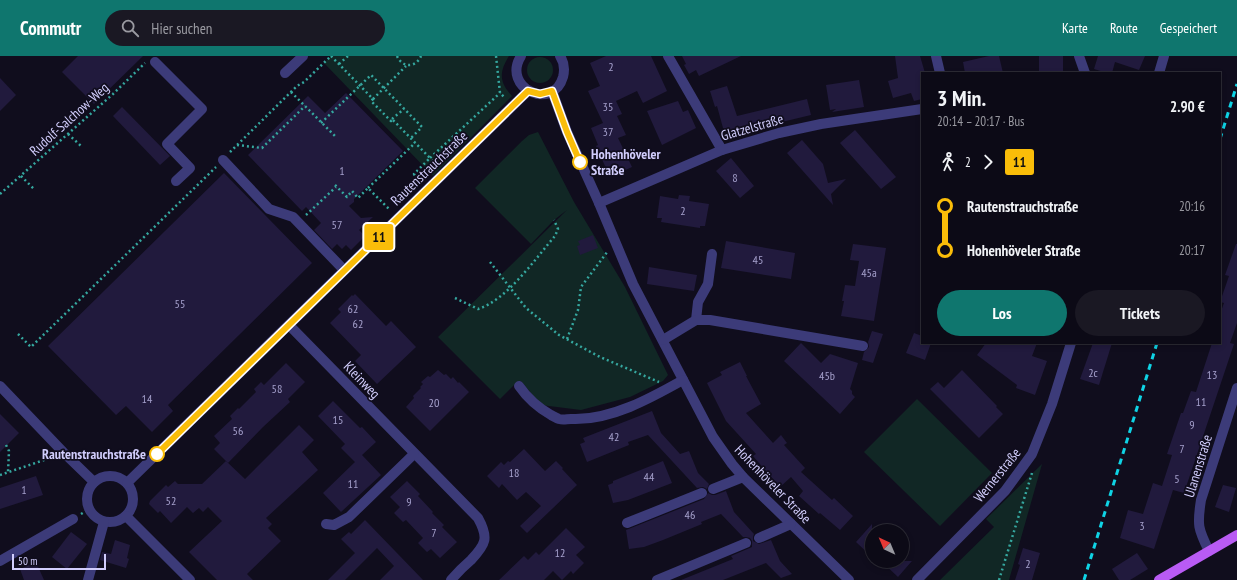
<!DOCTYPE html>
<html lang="de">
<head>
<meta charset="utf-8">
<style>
	body { margin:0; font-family:"PT Sans Narrow",sans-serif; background:#1a1823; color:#f1f3f6; height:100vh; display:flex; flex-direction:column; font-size:15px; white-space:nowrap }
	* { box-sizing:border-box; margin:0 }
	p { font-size:13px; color:#9a9aa1 }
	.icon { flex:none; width:22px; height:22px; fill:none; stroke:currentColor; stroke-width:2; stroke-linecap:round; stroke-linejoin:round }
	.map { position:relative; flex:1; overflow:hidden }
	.details { position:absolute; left:921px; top:16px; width:300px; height:272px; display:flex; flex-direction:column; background:#0c0a16; border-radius:0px; box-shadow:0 2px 6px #0003,0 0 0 1px #2c2b35 }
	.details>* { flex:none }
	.badge { padding:0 8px; border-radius:3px; font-size:14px; line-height:26px }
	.needle { width:26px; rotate:316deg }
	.controls { position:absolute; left:865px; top:468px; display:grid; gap:8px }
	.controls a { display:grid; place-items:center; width:44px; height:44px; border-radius:50%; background:#0c0a16; box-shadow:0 2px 6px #0003,0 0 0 1px #2c2b35; font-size:20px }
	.scale { position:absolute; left:12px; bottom:10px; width:94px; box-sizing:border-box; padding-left:4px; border:2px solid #d1cdfc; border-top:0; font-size:11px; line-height:14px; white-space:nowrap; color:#d1cdfc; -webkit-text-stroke:3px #100d1d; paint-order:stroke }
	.map>.badge { position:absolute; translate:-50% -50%; box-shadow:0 0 0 2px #fff }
	.legs { display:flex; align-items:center; gap:6px; height:44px; padding:0 16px; font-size:13px }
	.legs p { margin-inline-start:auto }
	.head { display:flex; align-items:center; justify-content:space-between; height:68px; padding:0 16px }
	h1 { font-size:22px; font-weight:600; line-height:30px }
	.button { display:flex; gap:8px; margin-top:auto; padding:8px 16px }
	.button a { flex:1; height:46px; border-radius:24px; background:#0f766e; color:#fff; font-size:16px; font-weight:600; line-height:46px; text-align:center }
	.button a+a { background:#1a1823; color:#f1f3f6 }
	ul { padding:0 16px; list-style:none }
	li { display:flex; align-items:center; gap:14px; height:44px; font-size:15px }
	li i { display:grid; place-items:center; width:6px; height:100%; margin:0 5px; background:currentColor }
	li i::after { content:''; width:10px; height:10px; margin:-5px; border:3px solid; border-radius:50%; background:#0c0a16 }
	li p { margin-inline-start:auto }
	li:first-child i { background:linear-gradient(#0000 50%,currentColor 0) }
	li:last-child i { background:linear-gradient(currentColor 50%,#0000 0) }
	header { display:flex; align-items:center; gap:24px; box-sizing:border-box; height:56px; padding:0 20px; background:#0f766e; color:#fff }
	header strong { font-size:19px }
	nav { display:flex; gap:22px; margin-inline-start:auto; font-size:14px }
	.search { width:280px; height:36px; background:#1a1823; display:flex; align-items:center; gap:10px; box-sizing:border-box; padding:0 14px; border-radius:22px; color:#9a9aa1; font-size:15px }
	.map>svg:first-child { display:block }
	.green { fill:#112725 }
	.building { fill:#211a3d }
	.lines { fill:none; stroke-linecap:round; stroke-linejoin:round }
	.path { stroke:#35a79f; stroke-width:2.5; stroke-dasharray:2 3; stroke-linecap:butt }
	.minor { stroke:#3c3b79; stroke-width:10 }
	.major { stroke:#b95bf4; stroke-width:10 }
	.rail { stroke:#0fd3e5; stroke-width:3; stroke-dasharray:6 5; stroke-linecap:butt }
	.line-1-casing { stroke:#fff; stroke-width:9 }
	.line-1 { stroke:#fabd09; stroke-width:6 }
	.stop-1-dot { fill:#fff; stroke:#fabd09; stroke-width:2 }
	.labels { text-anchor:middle; stroke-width:3.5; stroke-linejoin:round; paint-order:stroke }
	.number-label { font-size:12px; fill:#a5a0cc }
	.street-label { font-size:14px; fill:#d1cdfc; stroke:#100d1d }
	.stop-label { font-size:14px; font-weight:bold; fill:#d1cdfc; stroke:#100d1d; text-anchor:start }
</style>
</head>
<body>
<header>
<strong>Commutr</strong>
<div class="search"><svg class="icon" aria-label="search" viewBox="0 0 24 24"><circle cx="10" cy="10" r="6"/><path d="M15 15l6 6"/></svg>Hier suchen</div>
<nav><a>Karte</a><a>Route</a><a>Gespeichert</a></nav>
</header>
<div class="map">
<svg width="1237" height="524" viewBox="0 0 1237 524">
	<rect width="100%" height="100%" fill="#100d1d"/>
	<g class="green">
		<path d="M331,0H509C499,16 499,26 512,40L433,120L324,7Z"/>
		<circle cx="540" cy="14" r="13"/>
		<path d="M538,76L574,146L625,231L668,319L663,325L630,341L581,354L541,349L521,325L517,326L500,343L438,281L567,154L554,164L531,188L475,132L522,85L529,79Z"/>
		<path d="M917,343L992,417L940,470L864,396Z"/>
		<path d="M1042,408L1009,524H940L994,471L986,463Z"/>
	</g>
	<g class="building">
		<path d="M78,0H143L94,48L62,16Z"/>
		<path d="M606,0H651L667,35L643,47L637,35L616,45L622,58L617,60L626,79L618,82L632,111L610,121L596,90L598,89L591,72L603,67L588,35L600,30L590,7Z"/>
		<path d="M682,0H741L699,20L696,14L689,18L684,9L686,8Z"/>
		<path d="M895,0H920L925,17H922V43L914,45L911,37L893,42L888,25L898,22Z"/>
		<path d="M989,0H999L1003,17H965L963,6Z"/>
		<rect x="1039" y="0" width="24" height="17"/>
		<path d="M1098,0H1145L1139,14L1115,6L1112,17H1107L1094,13Z"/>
		<path d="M0,22L16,39L0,55Z"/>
		<path d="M859,24L864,51L832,56L836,53L830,54L826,29Z"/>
		<path d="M727,30L737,60L807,43L811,59L728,79L723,72L717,50L715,51L710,35Z"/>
		<path d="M346,37L403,95L354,143V146L349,150L361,162L373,161L359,174L365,180L351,194L346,189L342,193L337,188L332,193L314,174L321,167L306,151L302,155L248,99L308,40L325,57Z"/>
		<path d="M678,45L683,56L688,54L696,72L662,89L647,55Z"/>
		<path d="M122,51L170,100L160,109L113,60Z"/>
		<path d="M855,74L896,121L881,133L840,87Z"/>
		<path d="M802,84L823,108L828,127L846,123L831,138L833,149L787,97Z"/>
		<path d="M731,102L754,130L740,142L716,115Z"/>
		<path d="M224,117L312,207L168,349L173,355L152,376L126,350L116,359L48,290Z"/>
		<path d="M679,139L690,140L689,145L709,148L705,170H700V172L661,166L662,162H657L660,140L678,143Z"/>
		<path d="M593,179L598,192L580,199L577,190L580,189L578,185Z"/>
		<path d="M726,185L795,197L791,223L721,212Z"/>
		<path d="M853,188L886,192L874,265L841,260L844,245H842L845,229L855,230L859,205L850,204Z"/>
		<path d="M1236,188H1237V267L1230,287L1234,288L1184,437L1173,434L1154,493L1120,482L1128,454L1143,458L1153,427L1162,430L1172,399L1167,398L1181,357H1183L1191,335L1196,336L1212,287H1220V258L1224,247L1220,246L1229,220L1225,219Z"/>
		<path d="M649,211L697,219L694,235L647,228Z"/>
		<path d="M355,238L386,270L391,265L416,291L377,328L355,305L361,299L330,267L341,256L338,253L352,239L353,240Z"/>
		<path d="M872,275L883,278L873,307L862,304L864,296L869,291L868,286Z"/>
		<path d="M914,277L922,280V287H931L925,304L906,297Z"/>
		<path d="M801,287L821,307L830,298L858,307L850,333L852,335V338L855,341L840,358L784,305Z"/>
		<path d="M986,287H1037L1032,300L1047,305L1035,339L1016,332L1017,329L977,299Z"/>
		<path d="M1093,287H1112L1099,329L1080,323Z"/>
		<path d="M740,306L747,320H746L761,348L746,357L773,387L781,379L787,387L784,389L805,412L801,416L832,444L834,442L853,460L840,474L820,457L819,458L799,440L803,435L791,421L780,431L753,400L756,398L726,365L707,327L722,319L720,316Z"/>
		<path d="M286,307L305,326L288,343L290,346L263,371L228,407L214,393L220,387L214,380L232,363L230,360L238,352L239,353L256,336L254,333L261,326L264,329Z"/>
		<path d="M438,314L444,319L446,318L451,323L453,321L458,327L459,326L469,336L430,375L406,351L414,342L413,340L421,332L420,331L423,328L421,326L428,320L430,321Z"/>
		<path d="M962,314L997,350L996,351L1003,358L979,382L930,333L938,326L944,332Z"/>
		<path d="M333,345L360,372L362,371L376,386L362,399L381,419L341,456L323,437L355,406L341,392L345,388L318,360Z"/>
		<path d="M652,355L661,377L680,398L689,395L698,417L709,428L707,433L703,431L697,432L648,379L628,386L629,389L587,406L580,388L585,386L583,382Z"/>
		<path d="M0,358L19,377L0,396Z"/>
		<path d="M299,369L314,384L302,396L318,414L266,462L272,468L268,472L281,485L247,518L253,524H217L189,496L222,465L208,451L203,456L199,452L193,457L187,451L171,467L160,455L158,457L149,448L150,445L166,429L168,431L175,425L178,428H202L226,405L245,423Z"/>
		<path d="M524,393L545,415L556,405L563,412L562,413L577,429L527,477L520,470L541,450L526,436L517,444L502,428L499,432L487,420L501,406L504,409L508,405L510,406Z"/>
		<path d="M663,405L672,427L628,444L613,447L608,429L613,427V425Z"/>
		<path d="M36,420L43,439L0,453V432Z"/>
		<path d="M407,425L420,438L418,440L433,456L432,457L444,469L442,471L457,486L440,502L431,493L427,496L418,487L423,482L406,464L403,466L394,457L400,451L390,441Z"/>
		<path d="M1223,429L1236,432L1229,456L1215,451Z"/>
		<path d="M726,435L734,456L754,478L753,481V485L759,488L771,484L780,505L792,518L781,522L766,507L723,524H681L733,503L731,500L752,491V485L750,482L746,481H743L721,458L701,466L702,468L663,484L644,491L629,493L626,474L704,443L708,437L712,439H715Z"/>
		<path d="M365,464L396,496L423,524H380L394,510L377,492L345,524H328L355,497L341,483L349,476L351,478Z"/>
		<path d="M872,468V501L856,486Z"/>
		<path d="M566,472L585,491L576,499L584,507L573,518L571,515L562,524L553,515L544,524H499L524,500L528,504L536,496L539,499Z"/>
		<path d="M71,476L87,488L67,513L52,501Z"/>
		<path d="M115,484L130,489L127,502L129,503L126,512L100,504L102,496L111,498Z"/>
		<path d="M1023,492L1040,497L1032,524H1015L1020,509L1018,508Z"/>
		<path d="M1137,497L1148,513L1130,524H1119L1112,513Z"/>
		<path d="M881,505H912L898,521Z"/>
		<path d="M36,506L44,524H24L20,513Z"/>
	</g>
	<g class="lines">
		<g class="path">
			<path d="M331,0L373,43L371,45L391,65L392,63L430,102L414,118L419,127"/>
			<path d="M397,0C402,12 416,12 421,0"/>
			<path d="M496,0L500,37L505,42"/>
			<path d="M339,8L348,0"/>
			<path d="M291,36L335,80"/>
			<path d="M373,43L406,10"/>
			<path d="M392,63L404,53"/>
			<path d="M321,67L371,19L422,71L411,82"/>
			<path d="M68,78L81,90"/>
			<path d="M237,89L262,92L305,50"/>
			<path d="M230,96L297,30L304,26L331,0"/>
			<path d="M437,109L430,102L500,37"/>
			<path d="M21,120L34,133"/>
			<path d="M335,129L347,141L352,135L358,142L368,132L390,154"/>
			<path d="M368,132L415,87"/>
			<path d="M0,138L113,38L145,7"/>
			<path d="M306,159L336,131"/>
			<path d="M490,206L526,252L559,279L600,301L659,326"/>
			<path d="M455,242L478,253C507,244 535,203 555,180L558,173L554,164"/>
			<path d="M18,278L31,291L216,111"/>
			<path d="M567,283L578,254L581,231L608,195"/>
			<path d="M6,389L9,395L8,416"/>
			<path d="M0,419L53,401"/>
			<path d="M81,458L89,453"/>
			<path d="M999,524L1032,417"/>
		</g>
		<g class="minor">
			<path d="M521,0C501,32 553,56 563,21C565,13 564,6 560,0"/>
			<path d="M668,0L722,94"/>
			<path d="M936,0L940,17"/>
			<path d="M1079,0L1085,17"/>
			<path d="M155,6L202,53L167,88L190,112L176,125"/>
			<path d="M285,17L303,0"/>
			<path d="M1159,17L1164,0"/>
			<path d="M552,35L567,76L599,147L633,228L713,381L732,408L743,421L849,524"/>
			<path d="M223,104L269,153L293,161L344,214"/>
			<path d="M599,147L722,94L779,77L821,68L922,53"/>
			<path d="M696,264L698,246L708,228L712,198"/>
			<path d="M289,269L478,462C489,482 486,488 471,504C464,510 457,517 451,524"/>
			<path d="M663,284L696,264H710L863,290"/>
			<path d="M0,330L64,397L94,426"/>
			<path d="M519,330C528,343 537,351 551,359C553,360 556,362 559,363C563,364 567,363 571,363C610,365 651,342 683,324"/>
			<circle cx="110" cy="443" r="23"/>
			<path d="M127,427L528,35"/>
			<path d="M713,433L743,421"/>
			<path d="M126,460L190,524"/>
			<path d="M627,467L702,437"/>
			<path d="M326,468L334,469L349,461L414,398"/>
			<path d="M759,482L791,468"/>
			<path d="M1209,495C1198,473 1197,469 1201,444L1237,332"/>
			<path d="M0,505L73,463"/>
			<path d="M88,524L104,466"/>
			<path d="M657,524L746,487"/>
			<path d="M917,524L1005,435L1032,398L1052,348L1071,287"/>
		</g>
		<path class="major" d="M1159,524L1237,479"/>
		<g class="rail">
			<path d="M1220,83L1237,28"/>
			<path d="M1084,524L1157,287"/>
		</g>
	</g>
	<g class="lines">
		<g class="line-1-casing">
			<path id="line-1" d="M157,398L528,35L540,38L552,35L567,76L580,106"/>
		</g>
		<use href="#line-1" class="line-1"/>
	</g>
	<g class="stop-1-dot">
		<circle cx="580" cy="106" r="7"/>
		<circle cx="157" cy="398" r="7"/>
	</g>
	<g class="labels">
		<g class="number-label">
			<text x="611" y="15">2</text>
			<text x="608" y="55">35</text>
			<text x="608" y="80">37</text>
			<text x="342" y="119">1</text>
			<text x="735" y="126">8</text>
			<text x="683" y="159">2</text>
			<text x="337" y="173">57</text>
			<text x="758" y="208">45</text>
			<text x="869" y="221">45a</text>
			<text x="180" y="252">55</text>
			<text x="353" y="257">62</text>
			<text x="358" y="272">62</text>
			<text x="1093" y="321">2c</text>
			<text x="1212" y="323">13</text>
			<text x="827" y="324">45b</text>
			<text x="277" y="337">58</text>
			<text x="147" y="347">14</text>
			<text x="1201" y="350">11</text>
			<text x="434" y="351">20</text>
			<text x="338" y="368">15</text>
			<text x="1192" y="373">9</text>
			<text x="238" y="379">56</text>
			<text x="614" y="385">42</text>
			<text x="1182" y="397">7</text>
			<text x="514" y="421">18</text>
			<text x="649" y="425">44</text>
			<text x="1177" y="427">5</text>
			<text x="353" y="432">11</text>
			<text x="24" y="438">1</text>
			<text x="171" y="449">52</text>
			<text x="409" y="450">9</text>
			<text x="690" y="463">46</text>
			<text x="1142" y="474">3</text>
			<text x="434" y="481">7</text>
			<text x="560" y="501">12</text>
			<text x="1028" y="512">2</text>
		</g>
		<g class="street-label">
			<text transform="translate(69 63) rotate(-42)" y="5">Rudolf-Salchow-Weg</text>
			<text transform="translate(752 71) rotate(-16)" y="5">Glatzelstraße</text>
			<text transform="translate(429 112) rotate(-44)" y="5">Rautenstrauchstraße</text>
			<text transform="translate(362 324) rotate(46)" y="5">Kleinweg</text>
			<text transform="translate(1198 410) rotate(-73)" y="5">Ulanenstraße</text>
			<text transform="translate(997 419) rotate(-51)" y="5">Wernerstraße</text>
			<text transform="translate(773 428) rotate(46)" y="5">Hohenhöveler Straße</text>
		</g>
		<g class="stop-label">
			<text x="591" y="103">Hohenhöveler<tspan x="591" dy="16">Straße</tspan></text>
			<text x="146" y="403" text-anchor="end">Rautenstrauchstraße</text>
		</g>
	</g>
</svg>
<div class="controls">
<a><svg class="needle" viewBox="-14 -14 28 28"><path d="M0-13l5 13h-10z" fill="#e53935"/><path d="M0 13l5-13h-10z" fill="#9a9aa1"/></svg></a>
</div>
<div class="scale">50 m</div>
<b class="badge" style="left:379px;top:181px;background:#fabd09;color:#111">11</b>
<section class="details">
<div class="head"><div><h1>3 Min.</h1><p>20:14 – 20:17 · Bus</p></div><b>2.90 €</b></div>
<div class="legs"><svg class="icon" aria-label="walk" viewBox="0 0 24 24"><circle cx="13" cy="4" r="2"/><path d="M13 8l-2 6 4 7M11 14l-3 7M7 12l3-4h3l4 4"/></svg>2<svg class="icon" aria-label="forward" viewBox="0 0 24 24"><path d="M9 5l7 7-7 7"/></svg><b class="badge" style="background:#fabd09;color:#111">11</b></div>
<ul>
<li><i style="color:#fabd09"></i><b>Rautenstrauchstraße</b><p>20:16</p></li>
<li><i style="color:#fabd09"></i><b>Hohenhöveler Straße</b><p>20:17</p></li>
</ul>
<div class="button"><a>Los</a><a>Tickets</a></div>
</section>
</div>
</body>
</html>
